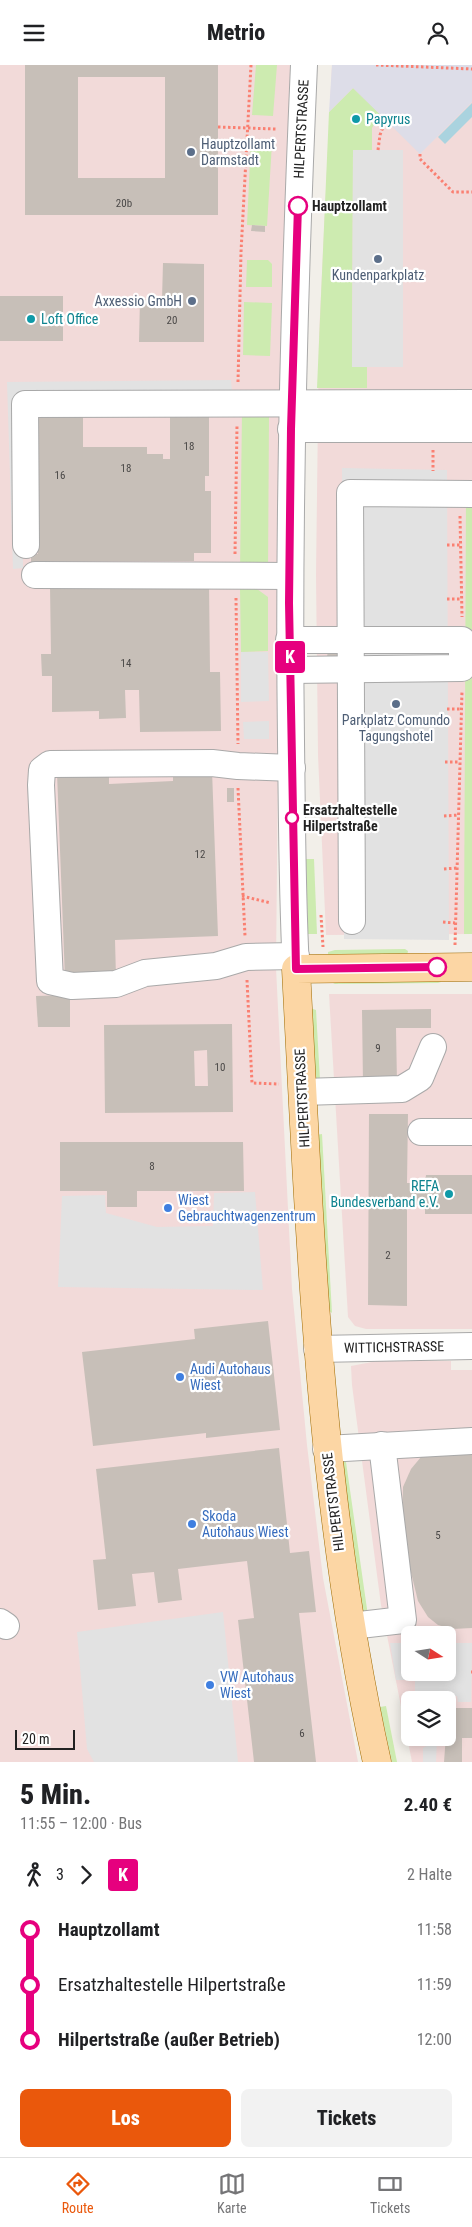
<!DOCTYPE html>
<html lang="de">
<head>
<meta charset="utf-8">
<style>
	body { margin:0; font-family:"Roboto Condensed",sans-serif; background:#f2f2f2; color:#202124; height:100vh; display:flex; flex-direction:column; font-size:19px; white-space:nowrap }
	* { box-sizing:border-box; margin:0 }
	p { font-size:16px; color:#757577 }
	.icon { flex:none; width:28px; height:28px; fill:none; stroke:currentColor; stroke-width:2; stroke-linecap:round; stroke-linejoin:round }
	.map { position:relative; height:1697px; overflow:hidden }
	.panel { display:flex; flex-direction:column; background:#fff; flex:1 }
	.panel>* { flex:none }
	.badge { padding:0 10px; border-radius:4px; font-size:18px; line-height:32px }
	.needle { width:32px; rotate:102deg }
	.tools { position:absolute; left:401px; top:1561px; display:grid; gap:10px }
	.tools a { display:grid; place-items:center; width:55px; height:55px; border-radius:8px; background:#fff; box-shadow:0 2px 12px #0003; font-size:25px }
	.scale { position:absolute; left:15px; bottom:12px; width:60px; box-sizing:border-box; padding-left:5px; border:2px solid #222; border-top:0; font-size:14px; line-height:18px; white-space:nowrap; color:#222; -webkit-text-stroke:4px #fff; paint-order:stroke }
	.map>.badge { position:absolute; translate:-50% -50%; box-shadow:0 0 0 2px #fff }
	.legs { display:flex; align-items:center; gap:8px; height:55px; padding:0 20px; font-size:16px }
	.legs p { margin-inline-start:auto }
	.headline { display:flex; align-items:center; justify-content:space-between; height:85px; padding:0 20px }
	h1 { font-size:28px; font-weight:800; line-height:38px }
	.button { display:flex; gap:10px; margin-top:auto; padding:10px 20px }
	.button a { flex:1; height:58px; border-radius:8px; background:#ea580c; color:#fff; font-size:20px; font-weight:800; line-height:58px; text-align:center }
	.button a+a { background:#f2f2f2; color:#202124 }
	ul { padding:0 20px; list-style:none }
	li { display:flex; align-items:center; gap:18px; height:55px; font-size:19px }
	li i { display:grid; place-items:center; width:8px; height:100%; margin:0 6px; background:currentColor }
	li i::after { content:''; width:12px; height:12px; margin:-6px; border:4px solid; border-radius:50%; background:#fff }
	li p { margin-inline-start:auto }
	li:first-child i { background:linear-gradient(#0000 50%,currentColor 0) }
	li:last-child i { background:linear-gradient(currentColor 50%,#0000 0) }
	header { display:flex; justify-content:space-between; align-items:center; height:65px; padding:0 20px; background:#fff; font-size:22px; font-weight:800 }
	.tab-bar { display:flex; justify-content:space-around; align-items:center; height:70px; border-top:1px solid #e0e0e0; background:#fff; font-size:14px; color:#757577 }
	.tab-bar a { display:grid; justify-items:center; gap:2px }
	.tab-bar .current { color:#ea580c }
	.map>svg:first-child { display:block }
	.commercial { fill:#f2dad9; fill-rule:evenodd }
	.grass { fill:#cdebb0 }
	.parking { fill:#e2e2e2 }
	.plaza { fill:#dddde8 }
	.water { fill:#aad3df }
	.building { fill:#c7bfb8; fill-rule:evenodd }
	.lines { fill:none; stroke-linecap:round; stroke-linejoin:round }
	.minor-casing { stroke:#a9a9a9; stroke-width:28 }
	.major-casing { stroke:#a06b00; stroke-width:29 }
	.path { stroke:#fa8072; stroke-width:3; stroke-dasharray:2.5 2.5; stroke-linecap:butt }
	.minor { stroke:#fff; stroke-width:26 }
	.major { stroke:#fcd6a4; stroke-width:28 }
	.line-1-casing { stroke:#fff; stroke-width:11 }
	.line-1 { stroke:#e6007e; stroke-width:8 }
	.culture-dot { fill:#0f9aa8; stroke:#fff; stroke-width:2 }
	.service-dot { fill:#5c6f8a; stroke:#fff; stroke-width:2 }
	.stop-1-dot { fill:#fff; stroke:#e6007e; stroke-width:2.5 }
	.shop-dot { fill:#3f7fe0; stroke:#fff; stroke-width:2 }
	.labels { text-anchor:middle; stroke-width:4.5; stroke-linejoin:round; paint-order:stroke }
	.number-label { font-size:11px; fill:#4b4948 }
	.culture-label { font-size:14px; fill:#0d838f; stroke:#fff; text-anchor:start }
	.street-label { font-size:14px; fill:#222; stroke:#fff }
	.service-label { font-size:14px; fill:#4e5e75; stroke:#fff }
	.stop-label { font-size:14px; font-weight:bold; fill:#222; stroke:#fff; text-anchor:start }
	.shop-label { font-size:14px; fill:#366cbe; stroke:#fff; text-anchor:start }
</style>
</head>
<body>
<header><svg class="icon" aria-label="menu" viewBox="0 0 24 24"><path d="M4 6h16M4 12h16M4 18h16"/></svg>Metrio<svg class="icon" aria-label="person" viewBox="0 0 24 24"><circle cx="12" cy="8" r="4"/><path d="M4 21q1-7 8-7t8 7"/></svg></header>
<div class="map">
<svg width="472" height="1697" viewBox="0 0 472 1697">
	<rect width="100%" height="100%" fill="#f2efe9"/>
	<g class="commercial">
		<path d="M0,0H292L281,376L276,903L292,1224L307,1380L323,1513L358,1697H0Z"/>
		<path d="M332,0H472V869L326,870L318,690L316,510L319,271Z"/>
		<path d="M329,929H472V1264H366L355,1261L348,1252Z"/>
		<path d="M377,1296H451V1305H472V1697H412L381,1540L352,1320L351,1301ZM410,1570H448V1608H410ZM410,1635H448V1672H410Z"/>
	</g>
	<g class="grass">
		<path d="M256,0H277L273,51L252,50Z"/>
		<path d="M353,23L380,49L372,63V85L353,86L352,301L367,302V323H317L329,47Z"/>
		<path d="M251,74L270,75L272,78L267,161L247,160Z"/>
		<path d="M247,195H268L272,199V222H246Z"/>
		<path d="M244,237L272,238L270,291L243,290Z"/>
		<path d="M242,346L265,347L269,352L268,507H240Z"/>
		<path d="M466,435L472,436V869H464Z"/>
		<path d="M240,524H257L268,532V586L241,587Z"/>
		<path d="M306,794H314L317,869H308Z"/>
		<path d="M405,884L408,886L407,891L328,890V887L335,885Z"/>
		<path d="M441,912V917L438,918L335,919L329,916Z"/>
		<path d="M310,943L316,945L320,1015L313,1012Z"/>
		<path d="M322,1069L332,1248L326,1243L316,1070Z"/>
		<path d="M345,1390L368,1551L361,1543L341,1394Z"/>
		<path d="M386,1641L397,1697H392L380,1642Z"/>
	</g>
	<g class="parking">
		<path d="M353,85H403V302H352Z"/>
		<path d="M231,315L232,327L22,331L23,503L13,504L7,317Z"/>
		<path d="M342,403L447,405L449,875L344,874Z"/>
		<path d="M241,587H268L269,636L241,637Z"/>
		<path d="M269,656V674H244L243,657Z"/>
		<path d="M255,1127L263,1225L58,1222L62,1131L105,1130L106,1148L157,1162L213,1161L214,1128Z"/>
		<path d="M223,1547L238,1697H94L87,1684L77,1567Z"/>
		<path d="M390,1578H410V1608H448V1578H472L471,1637H458L457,1631H415V1615H396Z"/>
		<path d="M437,1674L436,1697H423V1683Z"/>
	</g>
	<path class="plaza" d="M332,0H472V37L420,89L353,23L329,47Z"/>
	<path class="water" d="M472,38V52L445,79L438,72Z"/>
	<g class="building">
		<path d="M25,0H218V150H25ZM78,12H165V113H78Z"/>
		<path d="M252,160L265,161V167L251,166Z"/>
		<path d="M163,198L204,199V277H139L140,234H162Z"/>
		<rect x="0" y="231" width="63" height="45"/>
		<path d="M170,349H209V411H205V426H211V488H194V496H50V503H31V489H38L37,351H83V382H147V389H163V394H170Z"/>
		<path d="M209,518L210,607H220L221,666L140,667L139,625H125L126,653L99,654V646L52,647V611H42L41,589H51L50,521Z"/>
		<path d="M328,585H338V592H327Z"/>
		<path d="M212,705L218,871L115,875L116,912L65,914L57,708L109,706V719L173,716V706Z"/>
		<rect x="227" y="723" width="7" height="14"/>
		<path d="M70,930V962H38L36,931Z"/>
		<path d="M431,944V963H396L397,1018L363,1019L362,945Z"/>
		<path d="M232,959L233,1047L105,1048L104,960ZM207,985L208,1021H195L194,986Z"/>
		<path d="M369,1049H408L407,1118H425L426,1110H472V1149H425V1140H407V1241L368,1240Z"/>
		<path d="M60,1077H243L244,1126H137V1142H107V1126H60Z"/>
		<path d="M268,1256L280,1365L206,1373V1368L93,1381L82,1287L195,1274L194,1264Z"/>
		<path d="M279,1383L290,1488L309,1486L316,1547L299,1548L316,1697H254L238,1555L254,1553L247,1496L178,1504L182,1535L158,1538L154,1507L132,1509L136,1541L98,1545L93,1495L106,1494L96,1404Z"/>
		<path d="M472,1385V1563L452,1564L438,1560L428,1552L418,1536L406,1487L402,1454L403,1422L411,1404L421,1392L437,1386Z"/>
		<path d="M448,1643H472V1673H462V1697H444Z"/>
	</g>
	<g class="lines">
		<g class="minor-casing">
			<g id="minor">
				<path d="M291,364H472"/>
				<path d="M26,480L25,339L472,338"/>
				<path d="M35,510L289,511"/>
				<path d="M289,575H462V603L290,605"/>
				<path d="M292,703L238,701L212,698L50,699L42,705L41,720L50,916L72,921L116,919L145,908L216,901L246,892L296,891"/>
				<path d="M352,856L350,428L472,429"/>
				<path d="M296,904C292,828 292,752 291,676C288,451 294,226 304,0"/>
				<path d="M302,1027L402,1024L420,1013L433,982"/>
				<path d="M421,1067H472"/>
				<path d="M317,1284L472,1281"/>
				<path d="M326,1384L472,1376"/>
				<path d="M0,1557L6,1561"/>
				<path d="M351,1561L403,1555L382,1380"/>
			</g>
		</g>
		<g class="major-casing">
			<path id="major" d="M377,1697C319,1436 310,1170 296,904L472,902"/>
		</g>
		<g class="path">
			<path d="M376,0L472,4"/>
			<path d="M218,62L276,64"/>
			<path d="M378,85L380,70L386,54"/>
			<path d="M420,89V94L453,127H472"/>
			<path d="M238,317L241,187L251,0"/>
			<path d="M433,385V406"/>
			<path d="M460,451L462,552"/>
			<path d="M447,480H461"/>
			<path d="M235,489L237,360"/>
			<path d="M236,533L238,679"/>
			<path d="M447,534H461"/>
			<path d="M447,644H461"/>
			<path d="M445,697H460"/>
			<path d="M238,723L245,871"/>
			<path d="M444,751L459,750"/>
			<path d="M444,804L457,803"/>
			<path d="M242,831L271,838"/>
			<path d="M321,850L323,882"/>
			<path d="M443,857L455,858"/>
			<path d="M455,880L462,626"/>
			<path d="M247,915L252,1018L279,1019"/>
			<path d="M471,1607H472"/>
		</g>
		<use href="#minor" class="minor"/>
		<use href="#major" class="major"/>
	</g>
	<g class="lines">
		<g class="line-1-casing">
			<path id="line-1" d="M298,141L291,364L289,538L296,904L437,902"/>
		</g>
		<use href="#line-1" class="line-1"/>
	</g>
	<g class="culture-dot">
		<circle cx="356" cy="54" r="5"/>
		<circle cx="31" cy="254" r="5"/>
		<circle cx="449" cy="1129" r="5"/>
	</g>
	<g class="service-dot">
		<circle cx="191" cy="87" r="5"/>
		<circle cx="378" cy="194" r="5"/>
		<circle cx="192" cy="236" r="5"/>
		<circle cx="396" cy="639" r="5"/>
	</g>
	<g class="stop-1-dot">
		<circle cx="298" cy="141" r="9"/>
		<circle cx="292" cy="753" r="6"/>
		<circle cx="437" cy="902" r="9"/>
	</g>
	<g class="shop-dot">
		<circle cx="168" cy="1143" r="5"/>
		<circle cx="180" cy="1312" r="5"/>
		<circle cx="192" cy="1459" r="5"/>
		<circle cx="210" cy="1620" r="5"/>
	</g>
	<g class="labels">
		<g class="number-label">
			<text x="124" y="142">20b</text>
			<text x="172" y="259">20</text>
			<text x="189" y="385">18</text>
			<text x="126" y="407">18</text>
			<text x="60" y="414">16</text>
			<text x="126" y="602">14</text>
			<text x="200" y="793">12</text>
			<text x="378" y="987">9</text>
			<text x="220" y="1006">10</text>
			<text x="152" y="1105">8</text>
			<text x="388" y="1194">2</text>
			<text x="438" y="1474">5</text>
			<text x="302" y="1672">6</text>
		</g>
		<g class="culture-label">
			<text x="366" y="59">Papyrus</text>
			<text x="41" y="259">Loft Office</text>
			<text x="439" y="1126" text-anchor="end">REFA<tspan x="439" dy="16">Bundesverband e.V.</tspan></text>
		</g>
		<g class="street-label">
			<text transform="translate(301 64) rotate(-87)" y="5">HILPERTSTRASSE</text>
			<text transform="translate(302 1033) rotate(-93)" y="5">HILPERTSTRASSE</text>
			<text transform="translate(394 1282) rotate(-1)" y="5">WITTICHSTRASSE</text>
			<text transform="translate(333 1437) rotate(-97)" y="5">HILPERTSTRASSE</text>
		</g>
		<g class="service-label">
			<text x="201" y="84" text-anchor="start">Hauptzollamt<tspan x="201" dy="16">Darmstadt</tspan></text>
			<text x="378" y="215">Kundenparkplatz</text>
			<text x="182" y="241" text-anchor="end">Axxessio GmbH</text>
			<text x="396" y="660">Parkplatz Comundo<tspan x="396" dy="16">Tagungshotel</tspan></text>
		</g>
		<g class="stop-label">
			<text x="312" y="146">Hauptzollamt</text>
			<text x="303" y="750">Ersatzhaltestelle<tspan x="303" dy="16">Hilpertstraße</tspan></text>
		</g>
		<g class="shop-label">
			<text x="178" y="1140">Wiest<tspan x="178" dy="16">Gebrauchtwagenzentrum</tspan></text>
			<text x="190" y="1309">Audi Autohaus<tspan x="190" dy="16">Wiest</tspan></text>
			<text x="202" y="1456">Skoda<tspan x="202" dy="16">Autohaus Wiest</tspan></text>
			<text x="220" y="1617">VW Autohaus<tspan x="220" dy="16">Wiest</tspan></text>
		</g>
	</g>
</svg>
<div class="tools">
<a><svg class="needle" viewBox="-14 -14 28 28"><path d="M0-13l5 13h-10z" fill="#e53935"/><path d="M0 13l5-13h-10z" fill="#757577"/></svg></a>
<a><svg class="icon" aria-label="layers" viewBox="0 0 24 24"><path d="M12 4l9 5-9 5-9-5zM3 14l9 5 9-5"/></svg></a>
</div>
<div class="scale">20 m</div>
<b class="badge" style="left:290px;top:592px;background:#e6007e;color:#fff">K</b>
</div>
<section class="panel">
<div class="headline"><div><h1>5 Min.</h1><p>11:55 – 12:00 · Bus</p></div><b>2.40 €</b></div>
<div class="legs"><svg class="icon" aria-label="walk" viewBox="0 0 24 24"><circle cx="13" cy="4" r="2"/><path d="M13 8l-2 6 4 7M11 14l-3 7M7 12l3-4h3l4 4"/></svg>3<svg class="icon" aria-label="forward" viewBox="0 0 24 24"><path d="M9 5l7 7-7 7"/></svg><b class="badge" style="background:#e6007e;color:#fff">K</b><p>2 Halte</p></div>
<ul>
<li><i style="color:#e6007e"></i><b>Hauptzollamt</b><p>11:58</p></li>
<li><i style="color:#e6007e"></i><span>Ersatzhaltestelle Hilpertstraße</span><p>11:59</p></li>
<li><i style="color:#e6007e"></i><b>Hilpertstraße (außer Betrieb)</b><p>12:00</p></li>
</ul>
<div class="button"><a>Los</a><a>Tickets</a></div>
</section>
<nav class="tab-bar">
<a class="current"><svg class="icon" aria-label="directions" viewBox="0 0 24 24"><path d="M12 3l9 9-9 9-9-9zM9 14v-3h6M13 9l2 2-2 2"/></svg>Route</a>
<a><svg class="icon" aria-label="map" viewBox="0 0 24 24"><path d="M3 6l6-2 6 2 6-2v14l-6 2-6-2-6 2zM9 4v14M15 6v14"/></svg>Karte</a>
<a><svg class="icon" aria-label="tickets" viewBox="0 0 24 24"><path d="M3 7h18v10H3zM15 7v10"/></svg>Tickets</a>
</nav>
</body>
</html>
